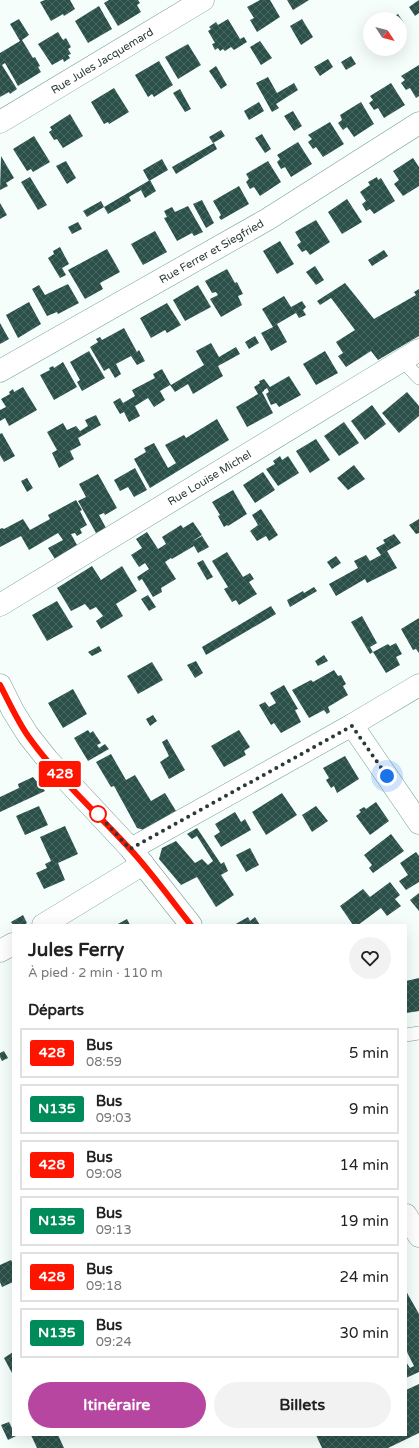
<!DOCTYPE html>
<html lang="fr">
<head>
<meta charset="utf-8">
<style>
	body { margin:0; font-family:"Varela Round",sans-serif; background:#f2f2f2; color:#222; height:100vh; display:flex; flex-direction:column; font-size:15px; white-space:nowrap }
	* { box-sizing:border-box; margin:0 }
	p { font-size:13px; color:#767676 }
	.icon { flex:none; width:22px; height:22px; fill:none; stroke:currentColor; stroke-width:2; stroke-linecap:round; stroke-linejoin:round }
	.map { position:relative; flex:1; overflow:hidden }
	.side { position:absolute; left:12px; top:924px; width:395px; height:512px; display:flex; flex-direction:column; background:#fff; border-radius:0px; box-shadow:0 4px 16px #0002 }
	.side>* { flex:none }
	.badge { padding:0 8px; border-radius:3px; font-size:14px; line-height:26px }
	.needle { width:26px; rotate:126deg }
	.controls { position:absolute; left:363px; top:12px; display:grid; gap:8px }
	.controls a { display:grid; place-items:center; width:44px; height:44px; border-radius:50%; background:#fff; box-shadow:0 4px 16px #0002; font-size:20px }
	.you { position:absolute; width:20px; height:20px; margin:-10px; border:3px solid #fff; border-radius:50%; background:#1a73e8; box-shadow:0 0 0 6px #1a73e833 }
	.map>.badge { position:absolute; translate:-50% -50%; box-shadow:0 0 0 2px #fff }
	h2 { padding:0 16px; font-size:15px; line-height:36px }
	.round { display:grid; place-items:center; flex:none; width:42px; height:42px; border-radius:21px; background:#f2f2f2 }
	.overview { display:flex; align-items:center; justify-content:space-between; height:68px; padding:0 16px }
	h1 { font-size:19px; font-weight:700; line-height:30px }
	.primary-button { display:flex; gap:8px; margin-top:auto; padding:8px 16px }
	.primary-button a { flex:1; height:46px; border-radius:24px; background:#b746a1; color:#fff; font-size:16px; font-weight:700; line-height:46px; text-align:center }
	.primary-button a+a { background:#f2f2f2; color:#222 }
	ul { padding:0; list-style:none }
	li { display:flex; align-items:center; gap:12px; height:50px; margin:0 8px 6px; padding:0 8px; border:2px solid #e0e0e0; border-radius:0px }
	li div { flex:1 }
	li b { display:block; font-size:15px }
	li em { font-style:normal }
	li .badge { min-width:44px; font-weight:700; text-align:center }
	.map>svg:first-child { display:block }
	.building { fill:url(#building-cross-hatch) }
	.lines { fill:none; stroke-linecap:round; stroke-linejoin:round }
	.service-casing { stroke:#779e96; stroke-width:14 }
	.minor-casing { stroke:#779e96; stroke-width:23 }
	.tertiary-casing { stroke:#779e96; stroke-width:23 }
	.service { stroke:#fff; stroke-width:13 }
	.minor { stroke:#fff; stroke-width:22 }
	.tertiary { stroke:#fff; stroke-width:22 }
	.line-casing { stroke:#fff; stroke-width:9 }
	.line { stroke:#ff1400; stroke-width:6 }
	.walk { stroke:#2a3a37; stroke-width:4; stroke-dasharray:0 7.2 }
	.stop-dot { fill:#fff; stroke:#ff1400; stroke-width:2 }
	.labels { text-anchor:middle; stroke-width:4; stroke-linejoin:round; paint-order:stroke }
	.street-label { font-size:11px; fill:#2a3a37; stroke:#fff }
</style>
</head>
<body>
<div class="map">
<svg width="419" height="1448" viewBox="0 0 419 1448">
	<defs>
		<pattern id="building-cross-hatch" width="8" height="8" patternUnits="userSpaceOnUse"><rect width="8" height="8" fill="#2b5049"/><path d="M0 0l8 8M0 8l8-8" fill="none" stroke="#496761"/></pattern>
	</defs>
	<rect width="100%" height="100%" fill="#f6fefc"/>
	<g class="building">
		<path d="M45,0H70L75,9L64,16L63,14L51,21L40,2Z"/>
		<path d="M109,0H138L140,3L137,5L141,12L118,26L104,3Z"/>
		<path d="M260,0H270L280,17L257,32L250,20L254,18L247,7Z"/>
		<path d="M287,0H309L293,10Z"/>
		<path d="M419,0V13L415,16L409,7Z"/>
		<path d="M99,6L112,29L88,43L75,21Z"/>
		<path d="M398,14L404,23L400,25V19H389Z"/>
		<path d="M19,19L29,35L22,40L33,58L35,57L40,66L38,67L41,72L18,86L5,63L2,65L17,89L10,94L9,92L0,97V53L20,41L10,24Z"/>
		<path d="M228,19L240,39L244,37L247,42L234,50L231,47L225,51L223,49L220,51L218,48L215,50L212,44L215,43L208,31L211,29L209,27L216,22L218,25Z"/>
		<path d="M302,19L313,37L301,45L290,26Z"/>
		<path d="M58,32L63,40L66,38L71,47L68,49L71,54L68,55L70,58L64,62L63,59L52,65L38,44Z"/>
		<path d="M260,41L272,58L261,65L250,47Z"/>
		<path d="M188,44L201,65L178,79L165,57Z"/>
		<path d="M351,56L356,64L346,70L341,62Z"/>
		<path d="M328,59L333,67L320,76L314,67Z"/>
		<path d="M159,61L173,85L154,97L152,94L148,97L135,75Z"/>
		<path d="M419,65V96L416,98L410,88L406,90L401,83L405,80L401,76Z"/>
		<path d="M216,66L227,85L221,89L209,71Z"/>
		<path d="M268,77L277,93L294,83L298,90L276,104L279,108L272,112L256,83Z"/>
		<path d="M391,83L405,105L384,118L378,108L374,110L369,103L373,100L370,96Z"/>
		<path d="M114,88L129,112L109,124L108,122L104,124L91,102Z"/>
		<path d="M180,89L191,109L185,112L173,93Z"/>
		<path d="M259,102L264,111L249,120L244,111Z"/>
		<path d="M361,102L374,124L354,137L347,127L343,130L338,123L342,120L340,115Z"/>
		<path d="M293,111L302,126L294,131L284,116Z"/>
		<path d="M70,114L83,136L63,148L57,139L54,140L49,132L52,130L50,127Z"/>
		<path d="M330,122L344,144L323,157L316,147L313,149L308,142L312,139L308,135Z"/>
		<path d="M221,130L225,136L213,143L209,137Z"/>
		<path d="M262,134L271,149L265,153L255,138Z"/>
		<path d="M34,136L50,162L33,172L31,169L27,171L13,149Z"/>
		<path d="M298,142L312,164L291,177L285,167L281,169L277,162L280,159L277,155Z"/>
		<path d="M214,143L217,149L176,174L172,167Z"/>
		<path d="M1,156L14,178L6,183L8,186L0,190Z"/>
		<path d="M413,158L419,167V186L403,196L394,184L399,180L393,171Z"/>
		<path d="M162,159L168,170L149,181L143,170Z"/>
		<path d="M66,161L76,178L67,184L56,166Z"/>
		<path d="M268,161L281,182L260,196L254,187L250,189L246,182L249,179L246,174Z"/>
		<path d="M30,177L47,205L38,210L21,182Z"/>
		<path d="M377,177L378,180L381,178L395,201L374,214L370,209L366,211L362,204L366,201L360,192L370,185L368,182Z"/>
		<path d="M150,180L156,191L145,198L141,190L129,197L131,201L108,214L104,207Z"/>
		<path d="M239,186L249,204L221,220L219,217L221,215L213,201Z"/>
		<path d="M347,199L362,222L342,234L328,212Z"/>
		<path d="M202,200L214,223L206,228L193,204Z"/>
		<path d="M101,201L104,207L87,217L83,211Z"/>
		<path d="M0,203L7,215L0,219Z"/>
		<path d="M188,206L203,232L194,236L192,233L177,241L164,218L167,217L164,211L172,207L175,212Z"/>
		<path d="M316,220L330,242L310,255L306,250L302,252L297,245L301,242L295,232Z"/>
		<path d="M78,222L82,229L72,234L68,227Z"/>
		<path d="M155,231L167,252L143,265L131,244Z"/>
		<path d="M280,241L294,264L277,274L263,251Z"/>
		<path d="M60,247L69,264L62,268L66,275L60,278L48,258L54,254L53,251Z"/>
		<path d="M107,249L120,272L100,283L103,289L85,299L68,270Z"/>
		<path d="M384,250L388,256L372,266L368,260Z"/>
		<path d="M315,266L324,280L316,285L306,272Z"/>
		<path d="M227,269L235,283L237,282L243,294L238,296L242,305L221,317L210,299L218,295L216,292L212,293L205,281Z"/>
		<path d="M345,283L374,319L416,295L414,292L419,289V336L378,360L371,351L346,367L338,356L343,353L336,342L355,330L331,298L320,305L317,301Z"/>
		<path d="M68,284L79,303L58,314L57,312L47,316L32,289L39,285L45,295Z"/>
		<path d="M198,285L211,307L185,321L173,300Z"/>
		<path d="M284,296L291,307L302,301L306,307L303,310L306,315L299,318L296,313L277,324L287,342L271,351L261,333L273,327L262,309Z"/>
		<path d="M29,302L41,324L18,338L6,315Z"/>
		<path d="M167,303L181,325L167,333L165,330L151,338L140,318Z"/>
		<path d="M0,323L9,339L0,344Z"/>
		<path d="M124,328L137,352L139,350L145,361L137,365L131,356L116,364L121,374L115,378L109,368L104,371L90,347L98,342L96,339L100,337L102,340Z"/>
		<path d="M255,336L259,343L249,349L245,342Z"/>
		<path d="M211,343L219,357L236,347L240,354L218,366L223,376L193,394L188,384L175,392L170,385L160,391L165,400L154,407L148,398L135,406L140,416L129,422L124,412L120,414L113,402L120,398L123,403L135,396L132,390L155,378L153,374L162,369L171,385L204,365L196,351Z"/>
		<path d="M89,351L105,378L82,391L77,382L80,380L70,362Z"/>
		<path d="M325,351L338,373L316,385L303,364Z"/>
		<path d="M63,362L77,387L54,400L40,375L50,370L49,368L53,366L54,368Z"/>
		<path d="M289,376L301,395L279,407L276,403L271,405L266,394L269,392L267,388L264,390V391L262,392L273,413L247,427L236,407L258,394L254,387L260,383L259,381L264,379L270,387Z"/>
		<path d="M23,387L37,410L9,426L5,418L0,421V410L6,407L1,399L10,394L9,392L13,389L14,392Z"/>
		<path d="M407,392L419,406V416L399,433L382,413Z"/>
		<path d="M372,405L386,424L365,440L351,421Z"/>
		<path d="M96,415L101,425L78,438L81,445L70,451L74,459L59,468L52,453L57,450L47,432L63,423L67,430L76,426L80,431L88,426L85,420Z"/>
		<path d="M217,419L229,440L150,488L134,459L146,452L144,448L154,443L168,468L176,463L165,445L184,435L186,438Z"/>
		<path d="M344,422L359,443L339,456L324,436Z"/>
		<path d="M2,433L15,456L4,462L0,455V434Z"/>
		<path d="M316,439L330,460L310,473L296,451Z"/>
		<path d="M280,456L282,460L288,456L299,473L278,486L266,469L275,464L273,461Z"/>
		<path d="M354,465L365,479L348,490L337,478Z"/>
		<path d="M135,468L147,490L134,497L128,487L120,491L114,480Z"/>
		<path d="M263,472L275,490L255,503L243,485Z"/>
		<path d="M98,474L117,508L105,515L104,513L99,515L106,528L96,533L78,501L86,497L79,484Z"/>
		<path d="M27,478L33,488L27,492L21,481Z"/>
		<path d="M233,490L247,514L228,526L227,525L224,527L218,516L220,515L212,502Z"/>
		<path d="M76,500L82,510L80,511L87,525L80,529L82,533L77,536L75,533L71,534L77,545L55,559L48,548L63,540L58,533L29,550L21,536L0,547V529L2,528L4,529L23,519L30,530L50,519L48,515Z"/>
		<path d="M261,509L278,535L269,541L266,536L257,541L250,531L258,525L252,515Z"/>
		<path d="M419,519V533L416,534L409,525Z"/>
		<path d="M193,522L202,535L191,542L202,536L209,547L198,553L194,546L172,559L171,558L165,562L176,579L161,588L162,592L153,597L142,579L139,581L137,577L149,569L145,563L139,567L131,555L142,548L136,539L147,532L158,549L166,544L162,537L181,525L183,528Z"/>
		<path d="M394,534L401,543L387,551L397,568L367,583L365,579L336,596L329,584L358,568L354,561L366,555L370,561L381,555L376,548L385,543L383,540Z"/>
		<path d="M227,552L243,577L250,573L254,579L249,582L257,594L239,605L236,600L232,602L224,589L228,587L212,561Z"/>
		<path d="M336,556L341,563L332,569L327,562Z"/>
		<path d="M203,560L213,577L207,580L197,563Z"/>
		<path d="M92,566L101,580L122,566L137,591L116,604L123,616L101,629L96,621L103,616L96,607L90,610L85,604L71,611L57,588Z"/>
		<path d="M314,587L317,591L290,607L287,600L303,591L304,593Z"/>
		<path d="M148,595L156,607L149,611L141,599Z"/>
		<path d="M57,601L73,627L47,641L32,615Z"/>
		<path d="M271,606L276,614L206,655L202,647Z"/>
		<path d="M362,616L377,643L370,647L373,652L388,644L390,646L396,643L402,654L396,657L400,665L386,673L373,652L370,654L351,622Z"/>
		<path d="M419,618V653L416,649L413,650L401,629Z"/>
		<path d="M99,646L102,651L92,656L88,652Z"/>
		<path d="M324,655L328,661L318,666L315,661Z"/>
		<path d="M196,661L203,673L195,678L187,665Z"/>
		<path d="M152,662L163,680L138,694L127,676Z"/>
		<path d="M334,670L338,676L341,675L346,684L343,686L348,695L328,707L330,712L327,714L324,710L309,718L292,690L311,680L313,682Z"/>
		<path d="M284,685L298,709L295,710L301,722L281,733L274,723L271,725L259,705L265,702L269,707L276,703L270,693Z"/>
		<path d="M73,689L87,714L63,728L48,703Z"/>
		<path d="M153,715L157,721L150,726L146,719Z"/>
		<path d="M88,730L90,733L93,731L101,743L97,745L99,748L105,744L109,749L88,761L74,738Z"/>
		<path d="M239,730L250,747L244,751L246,755L224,767L211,746Z"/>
		<path d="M167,739L185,770L169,779L160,762L169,756L162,742Z"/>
		<path d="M111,754L126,780L135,775L151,801L165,793L176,811L144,830L137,828L114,786L111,787L96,762Z"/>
		<path d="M345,756L359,779L337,793L334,786L331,788L326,780L329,778L323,768Z"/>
		<path d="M33,777L45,791L0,812V797L19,788L18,784Z"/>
		<path d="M282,793L297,815L266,835L252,812Z"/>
		<path d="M376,802L389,821L370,835L356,816L361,812L359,810L364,807L366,809Z"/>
		<path d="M39,806L48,825L25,835L16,816Z"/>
		<path d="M316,806L328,821L312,832L302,815Z"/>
		<path d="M235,812L241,822L245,819L251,830L221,847L214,836L220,832L215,824Z"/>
		<path d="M65,826L78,854L58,863L65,880L44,889L36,873L47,868L45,864L51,861L40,837Z"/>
		<path d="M197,828L221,864L224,862L228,871L221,875L234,895L216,907L197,877L181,885L159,859L162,848L176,841L195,863L202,859L208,865L213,861L197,836L192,839L187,834Z"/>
		<path d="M391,834L404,851L373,873L369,868L372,865L364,855Z"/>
		<path d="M250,848L259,865L246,872L236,855Z"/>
		<path d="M416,852L419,856V882L406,890L399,881L408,875L400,863Z"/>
		<path d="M390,882L400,895L395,899L401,906L387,916L381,908L358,925H353L340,906L363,889L370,897Z"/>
		<path d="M419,893V911L410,900Z"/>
		<path d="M23,915L27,923L24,925H13L11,922Z"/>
		<path d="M248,917L250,921L255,917L260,925H234Z"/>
		<path d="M127,919L130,925H116Z"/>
		<path d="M419,978V1011L406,1013V981Z"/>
		<path d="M4,1051L8,1058L2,1061L0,1057V1053Z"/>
		<path d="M11,1260L13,1264V1282L2,1287L0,1282V1265Z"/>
		<path d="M406,1291L419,1314V1372L406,1378V1362L410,1368L414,1366L406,1350Z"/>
		<path d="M13,1352V1375L4,1358Z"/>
		<path d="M419,1384V1433L388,1448H322L316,1435H406V1390Z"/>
		<path d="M9,1422L13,1430V1435L16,1436L8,1440L1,1425Z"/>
		<path d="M31,1435H58L64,1448H37Z"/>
	</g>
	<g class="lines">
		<g class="service-casing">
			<g id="service">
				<path d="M402,360L419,378"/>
				<path d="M406,1035L419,1033"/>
			</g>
		</g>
		<g class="minor-casing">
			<g id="minor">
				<path id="s1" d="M0,122L203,0"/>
				<path id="s2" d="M0,371L268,219L419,123"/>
				<path id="s3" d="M0,605L419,350"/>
				<path d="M352,725L419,823"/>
				<path d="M131,849L352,725L419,685"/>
				<path d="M43,925L143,864"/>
				<path d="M0,951L13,944"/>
			</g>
		</g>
		<g class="tertiary-casing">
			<g id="tertiary">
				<path d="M0,685L13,711L28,735L47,759L131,849L191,925"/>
				<path d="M406,1215L419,1236"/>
			</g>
		</g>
		<use href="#service" class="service"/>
		<use href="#minor" class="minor"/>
		<use href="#tertiary" class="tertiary"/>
	</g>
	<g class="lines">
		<g class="line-casing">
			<path id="line" d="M0,685C9,702 17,720 28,736C57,777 96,812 130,849C152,873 171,900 191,925"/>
		</g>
		<use href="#line" class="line"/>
		<path class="walk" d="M98,814L95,811L130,849L352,726L387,776"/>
	</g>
	<circle class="stop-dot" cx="98" cy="814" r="8"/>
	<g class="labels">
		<g class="street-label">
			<text dy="4" stroke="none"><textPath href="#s1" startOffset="119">Rue Jules Jacquemard</textPath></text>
			<text dy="4" stroke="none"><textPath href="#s2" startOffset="243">Rue Ferrer et Siegfried</textPath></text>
			<text dy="4" stroke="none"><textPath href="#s3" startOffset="245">Rue Louise Michel</textPath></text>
		</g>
	</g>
</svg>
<div class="controls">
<a><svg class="needle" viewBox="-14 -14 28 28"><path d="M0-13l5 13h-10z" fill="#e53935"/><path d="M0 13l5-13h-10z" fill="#767676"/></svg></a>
</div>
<div class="you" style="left:387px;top:776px"></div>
<b class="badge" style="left:60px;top:774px;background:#ff1400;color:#fff">428</b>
<section class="side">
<div class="overview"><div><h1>Jules Ferry</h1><p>À pied · 2 min · 110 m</p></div><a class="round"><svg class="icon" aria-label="heart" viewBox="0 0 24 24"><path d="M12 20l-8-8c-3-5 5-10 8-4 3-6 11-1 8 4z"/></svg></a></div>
<h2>Départs</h2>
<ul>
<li><span class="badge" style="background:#ff1400;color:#fff">428</span><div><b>Bus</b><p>08:59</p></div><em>5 min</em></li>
<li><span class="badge" style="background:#008b5a;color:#fff">N135</span><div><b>Bus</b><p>09:03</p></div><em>9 min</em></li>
<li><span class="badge" style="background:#ff1400;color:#fff">428</span><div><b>Bus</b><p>09:08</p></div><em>14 min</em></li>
<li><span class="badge" style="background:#008b5a;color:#fff">N135</span><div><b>Bus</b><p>09:13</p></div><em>19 min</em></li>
<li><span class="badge" style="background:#ff1400;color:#fff">428</span><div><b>Bus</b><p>09:18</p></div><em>24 min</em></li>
<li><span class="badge" style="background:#008b5a;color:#fff">N135</span><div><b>Bus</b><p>09:24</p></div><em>30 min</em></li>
</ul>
<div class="primary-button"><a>Itinéraire</a><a>Billets</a></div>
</section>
</div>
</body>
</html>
